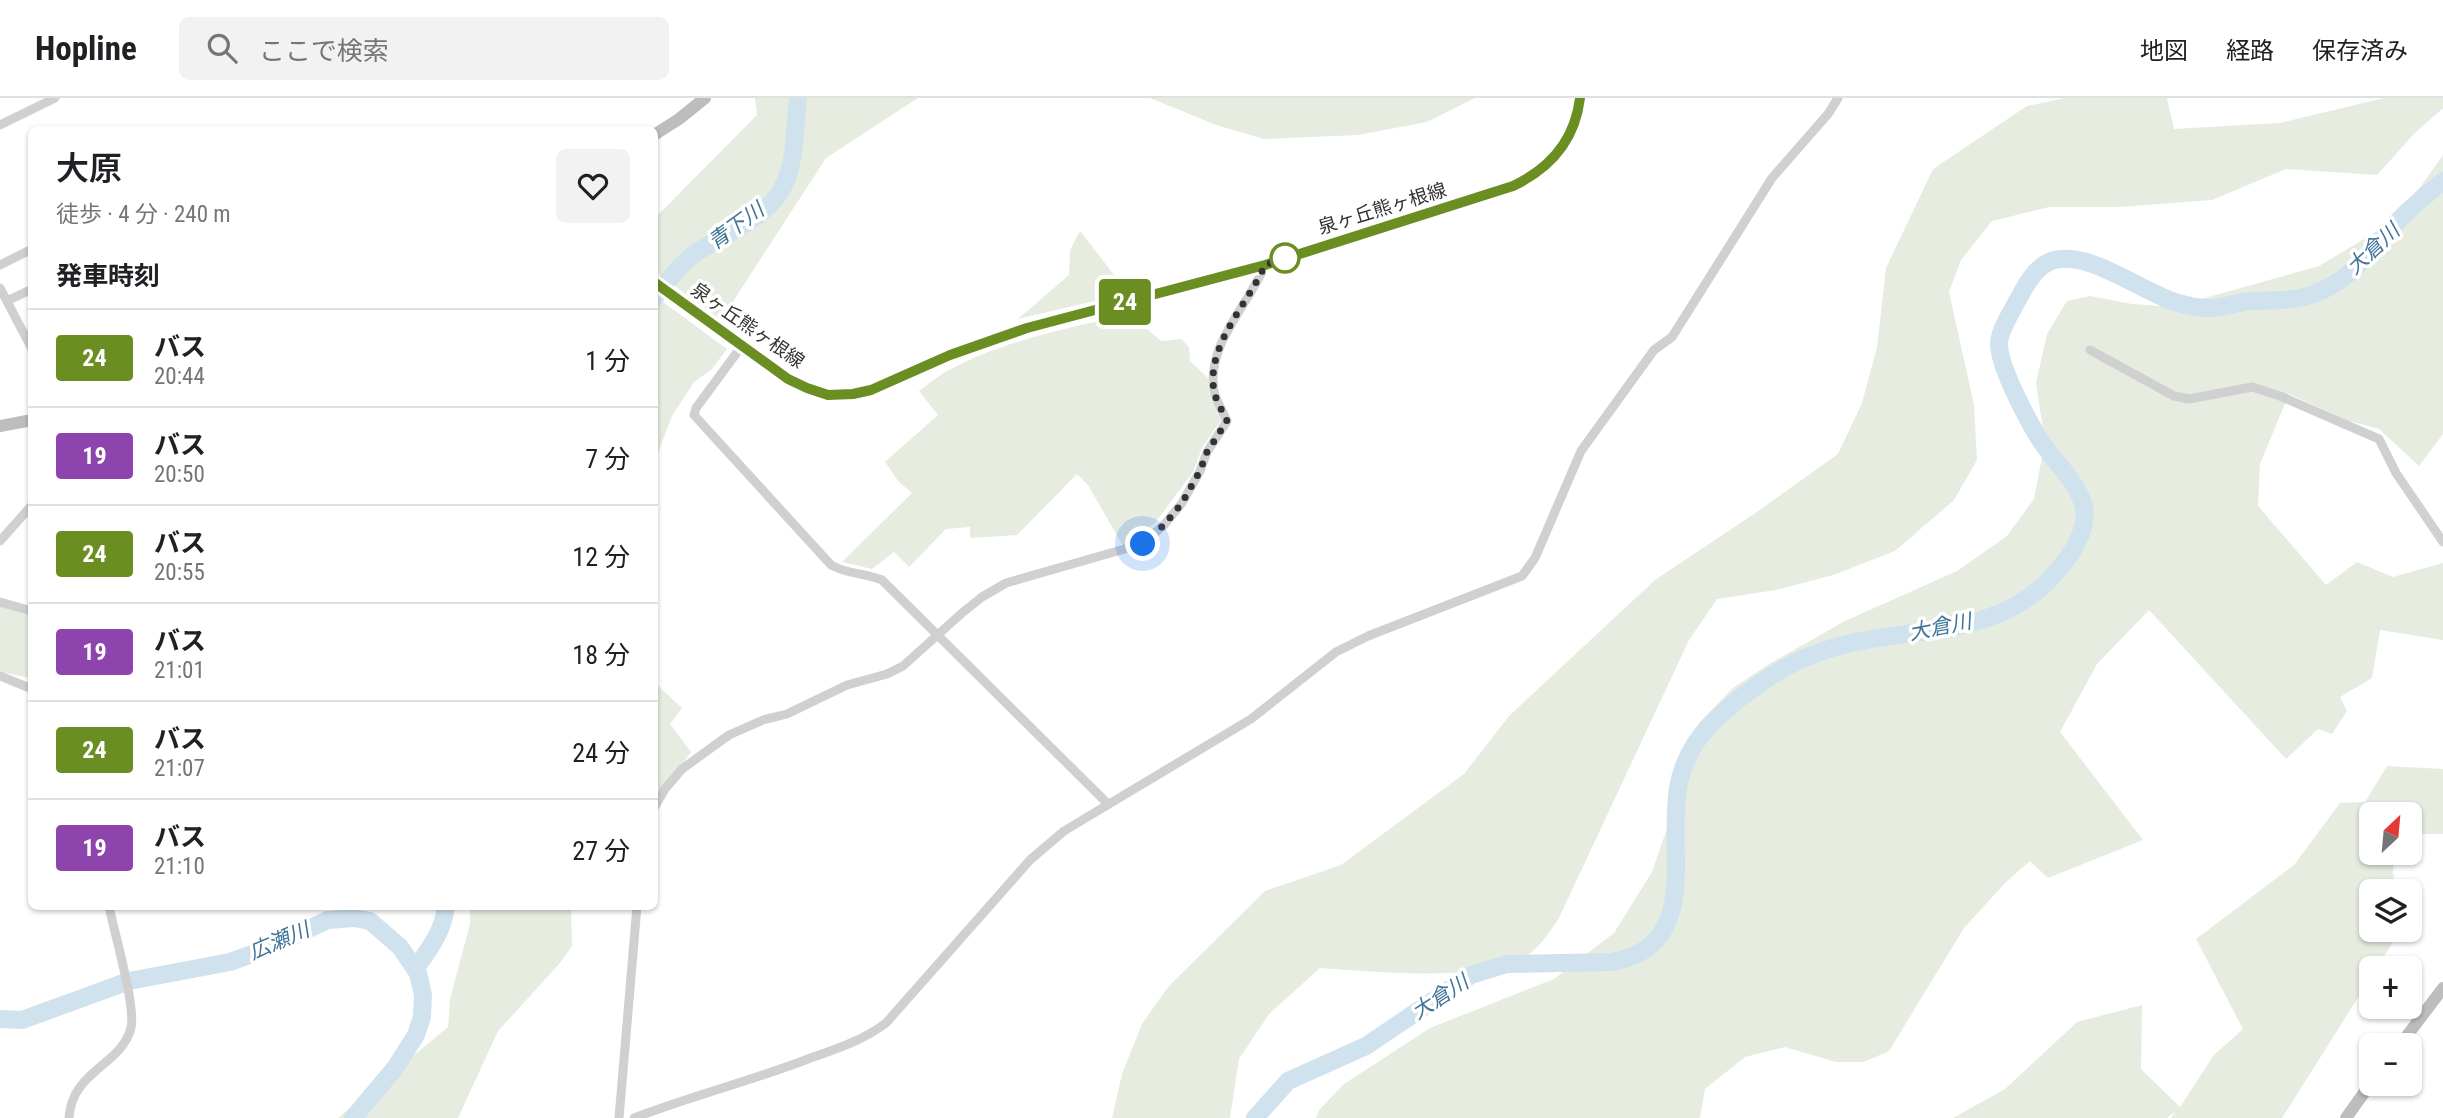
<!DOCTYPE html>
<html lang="ja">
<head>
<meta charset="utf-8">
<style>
	body { margin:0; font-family:"Roboto Condensed","Noto Sans JP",sans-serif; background:#f2f2f2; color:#202124; height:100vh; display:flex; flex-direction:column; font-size:26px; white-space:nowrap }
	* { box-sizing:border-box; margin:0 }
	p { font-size:23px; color:#757577 }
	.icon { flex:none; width:38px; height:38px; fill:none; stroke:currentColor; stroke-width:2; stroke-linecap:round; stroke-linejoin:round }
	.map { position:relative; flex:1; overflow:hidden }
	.details { position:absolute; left:28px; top:28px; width:630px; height:784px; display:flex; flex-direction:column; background:#fff; border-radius:10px; box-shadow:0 2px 5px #0004 }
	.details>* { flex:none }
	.badge { padding:0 14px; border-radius:5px; font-size:24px; line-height:46px }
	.needle { width:46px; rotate:26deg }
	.fabs { position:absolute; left:2359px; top:704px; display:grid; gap:14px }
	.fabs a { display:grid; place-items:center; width:63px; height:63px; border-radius:10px; background:#fff; box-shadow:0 2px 5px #0004; font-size:35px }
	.you { position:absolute; width:35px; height:35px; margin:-18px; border:5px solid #fff; border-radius:50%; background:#1a73e8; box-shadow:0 0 0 10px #1a73e833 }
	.map>.badge { position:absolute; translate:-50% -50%; box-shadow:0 0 0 4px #fff }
	h2 { padding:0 28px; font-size:26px; line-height:63px }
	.round { display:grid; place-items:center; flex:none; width:74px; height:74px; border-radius:10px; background:#f2f2f2 }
	.headline { display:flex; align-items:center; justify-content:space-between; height:119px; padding:0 28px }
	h1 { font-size:33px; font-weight:600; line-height:52px }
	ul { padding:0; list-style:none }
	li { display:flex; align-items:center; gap:21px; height:98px; padding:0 28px; border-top:2px solid #e0e0e0 }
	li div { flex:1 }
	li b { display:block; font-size:26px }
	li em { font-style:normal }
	li .badge { min-width:77px; font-weight:700; text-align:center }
	header { display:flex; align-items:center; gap:42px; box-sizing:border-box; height:98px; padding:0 35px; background:#fff; border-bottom:2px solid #e0e0e0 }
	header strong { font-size:33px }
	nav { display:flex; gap:38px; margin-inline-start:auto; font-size:24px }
	.search { width:490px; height:63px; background:#f2f2f2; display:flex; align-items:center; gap:18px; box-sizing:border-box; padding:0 24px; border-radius:10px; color:#757577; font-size:26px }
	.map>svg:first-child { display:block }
	.green { fill:#e6ecdf }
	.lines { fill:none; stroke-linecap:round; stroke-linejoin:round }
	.river { stroke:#cfe2ee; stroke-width:18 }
	.street { stroke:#d0d0d0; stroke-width:9 }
	.secondary { stroke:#bdbdbd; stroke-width:12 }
	.line-casing { stroke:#fff; stroke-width:16 }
	.line { stroke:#6b8e23; stroke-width:10 }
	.walk { stroke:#333; stroke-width:7; stroke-dasharray:0 12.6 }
	.stop-dot { fill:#fff; stroke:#6b8e23; stroke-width:3.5 }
	.labels { text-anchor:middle; stroke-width:7; stroke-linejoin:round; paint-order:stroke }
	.street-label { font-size:19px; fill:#333; stroke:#fff }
	.water-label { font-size:21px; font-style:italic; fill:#3f7597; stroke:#fff }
</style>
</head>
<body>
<header>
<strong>Hopline</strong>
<div class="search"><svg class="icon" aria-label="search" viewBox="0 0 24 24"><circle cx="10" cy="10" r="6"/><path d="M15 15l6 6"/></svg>ここで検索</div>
<nav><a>地図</a><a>経路</a><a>保存済み</a></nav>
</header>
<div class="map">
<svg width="2443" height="1020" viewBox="0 0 2443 1020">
	<rect width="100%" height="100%" fill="#fff"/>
	<g class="green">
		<path d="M755,0H918L826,60L721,222L655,173V120L757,17Z"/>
		<path d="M1150,0H1475L1427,24L1358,37L1264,41L1216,27Z"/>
		<path d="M2065,0H2167L2174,31L2280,25L2384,0H2443V10L2414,36L2377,77L2286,71L2212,102L2120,109H2049L1992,123L1961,162L1949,194L1974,307L1977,362L1954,402L1895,453L1833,477L1776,492L1717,501L1689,542L1558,822C1551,831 1544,843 1535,851C1496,888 1372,873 1320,870L1269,916L1239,961L1230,1020H1112L1122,976L1142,926L1168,889L1265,793L1341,767L1464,676L1509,618L1655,482L1754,416L1838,356L1862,305L1877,249L1886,170L1933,71L2027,8Z"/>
		<path d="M2443,57V336L2419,368L2379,331L2346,322L2289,296L2260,366L2258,408L2326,487L2357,464L2393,479L2443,465V542L2380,532L2372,580L2340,599L2347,613L2332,636L2318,631L2286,661L2149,512L2097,566L2060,634L2143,742L2048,780L2030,763L2006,784L1964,830L1889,953L1864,964H1836L1785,949L1745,959L1705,991L1700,1020H1316L1319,1012L1344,986L1430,930L1554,881L1614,835L1652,774L1672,716L1681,670L1699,625L1733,590L1769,566L1845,523L1957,473L2007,438L2034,401L2045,344L2036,285L2047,236L2067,203L2090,198L2132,206L2173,209L2319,168L2384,129L2421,88Z"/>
		<path d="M1080,133L1128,195L1018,221L1069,177L1070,152Z"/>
		<path d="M655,198L727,251L711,272L694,284L672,318L655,362Z"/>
		<path d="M1129,216L1161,243L1181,241L1189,249L1190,263L1208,280L1209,296L1221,322L1202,350L1193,374L1155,425L1123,448L1088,387L1077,376L1017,437L970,440V429L946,431L909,469L894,454L872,471L842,464L912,395L898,383L885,364L938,317L919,293C929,286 939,277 949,272C1005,242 1069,230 1129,216Z"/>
		<path d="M0,508L31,515V580L0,574Z"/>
		<path d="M654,584L682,610L670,626L691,654L655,702Z"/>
		<path d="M2387,668L2443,671V736H2410V716H2371V754H2396L2393,773L2395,793H2371V831H2395L2394,842L2377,870H2371V879L2282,1020H2171L2176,1013L2167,1020H1953L2005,991L2077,924L2142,907L2141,971L2180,1009L2214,957L2243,931L2196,841L2294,767L2340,705L2365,704Z"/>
		<path d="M470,809H571L572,848L560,865L498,933L458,1020H338L448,929L450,901L470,826Z"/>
	</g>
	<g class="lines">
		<g class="river">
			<path d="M654,200C665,187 676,171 689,160C722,134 771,123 787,80C796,55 795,25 798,0"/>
			<path d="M415,871C429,852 444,832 446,808"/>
			<path d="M0,921L22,922L129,883L230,864L260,853L328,822L354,820L370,823L400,849L418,875L423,897L422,919L416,937L395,970L353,1020"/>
			<path d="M1255,1020L1288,983L1366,948L1471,877L1507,866L1612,864C1702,848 1667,753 1678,690C1682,666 1694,643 1712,625C1741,596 1783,566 1823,553C1900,526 1990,545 2051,480C2062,468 2074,453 2080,438C2084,428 2086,419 2084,409C2079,388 2061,370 2048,353C2033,334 1999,270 1999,246C1999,233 2010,217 2016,205C2024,191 2032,173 2047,165C2082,146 2142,195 2178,205C2189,208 2203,211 2214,210C2227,209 2238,204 2251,203C2276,202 2299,204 2323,192C2358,176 2377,143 2404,117C2416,105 2430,94 2443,83"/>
		</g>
		<g class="street">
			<path d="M0,27L55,0"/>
			<path d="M0,167L32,151"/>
			<path d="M0,190L32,251"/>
			<path d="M7,203L32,191"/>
			<path d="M741,249L696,310L694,317L831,467C846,476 865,475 882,482L1108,706"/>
			<path d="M2090,252L2174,298L2189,301L2252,289L2280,298L2379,341L2396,375L2443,444"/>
			<path d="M0,443L32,407"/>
			<path d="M0,504L32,513"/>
			<path d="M0,578L32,591"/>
			<path d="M654,710L665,691L682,671L729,637L763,622L787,616L847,587L887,576L903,568L962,515L982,499L1006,485L1142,446L1164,427L1182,405L1200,373L1207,354L1227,323C1223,314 1216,303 1214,293C1206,246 1249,207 1265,167"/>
			<path d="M69,1020C72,972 121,968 131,930C136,908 114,834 109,808"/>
			<path d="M619,1020L637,808"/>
			<path d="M634,1020C691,998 751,983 808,961C836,951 862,943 886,925L1030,762L1064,733L1251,621L1336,554L1368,538L1522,478L1535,460L1581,353L1654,252L1672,239L1772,80L1828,16L1838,0"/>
		</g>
		<g class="secondary">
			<path d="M654,37L679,21L705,0"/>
			<path d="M654,184L788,281L807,291L828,297H841L871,292L950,257L1027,230L1265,167L1513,88C1552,70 1575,44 1580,0"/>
			<path d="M0,328L32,322"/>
			<path d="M2400,947L2443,890"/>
			<path d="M2346,1020L2371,985"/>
		</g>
	</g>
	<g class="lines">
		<g class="line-casing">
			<path id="line" d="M654,184L788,281L807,290L828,297L853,296L871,292L950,257L1027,230L1265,167L1513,88C1551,70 1575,42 1580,0"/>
		</g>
		<use href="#line" class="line"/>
		<path class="walk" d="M1143,446L1164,427L1182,405L1200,373L1207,354L1227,323C1223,314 1216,303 1214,293C1206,247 1248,206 1265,167L1288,159L1285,160"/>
	</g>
	<circle class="stop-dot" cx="1285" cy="160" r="14"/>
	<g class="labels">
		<g class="street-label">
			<text transform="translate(1382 110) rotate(-17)" y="7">泉ヶ丘熊ヶ根線</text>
			<text transform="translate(748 227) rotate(35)" y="7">泉ヶ丘熊ヶ根線</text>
		</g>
		<g class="water-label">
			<text transform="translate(736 128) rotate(-36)" y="7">青下川</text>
			<text transform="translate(2373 151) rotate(-43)" y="7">大倉川</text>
			<text transform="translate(1940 529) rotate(-11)" y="7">大倉川</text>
			<text transform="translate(279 843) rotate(-23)" y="7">広瀬川</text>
			<text transform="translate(1440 899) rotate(-33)" y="7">大倉川</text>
		</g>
	</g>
</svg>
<div class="fabs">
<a><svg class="needle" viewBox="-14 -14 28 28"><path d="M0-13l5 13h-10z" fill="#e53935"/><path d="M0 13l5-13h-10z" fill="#757577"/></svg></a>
<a><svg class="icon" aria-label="layers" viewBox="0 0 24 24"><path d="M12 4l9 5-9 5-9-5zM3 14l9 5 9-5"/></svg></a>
<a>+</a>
<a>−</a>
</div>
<div class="you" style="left:1143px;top:446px"></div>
<b class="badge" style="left:1125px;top:204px;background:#6b8e23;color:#fff">24</b>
<section class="details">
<div class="headline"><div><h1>大原</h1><p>徒歩 · 4 分 · 240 m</p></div><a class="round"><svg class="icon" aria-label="heart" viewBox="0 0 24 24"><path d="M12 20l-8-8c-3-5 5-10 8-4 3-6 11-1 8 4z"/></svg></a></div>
<h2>発車時刻</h2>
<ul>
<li><span class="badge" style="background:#6b8e23;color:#fff">24</span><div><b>バス</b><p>20:44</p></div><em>1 分</em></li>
<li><span class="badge" style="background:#8e44ad;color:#fff">19</span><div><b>バス</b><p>20:50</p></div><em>7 分</em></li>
<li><span class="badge" style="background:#6b8e23;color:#fff">24</span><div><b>バス</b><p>20:55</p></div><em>12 分</em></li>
<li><span class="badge" style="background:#8e44ad;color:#fff">19</span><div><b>バス</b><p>21:01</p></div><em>18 分</em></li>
<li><span class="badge" style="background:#6b8e23;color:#fff">24</span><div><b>バス</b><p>21:07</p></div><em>24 分</em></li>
<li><span class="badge" style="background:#8e44ad;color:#fff">19</span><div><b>バス</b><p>21:10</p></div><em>27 分</em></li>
</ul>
</section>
</div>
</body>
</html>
